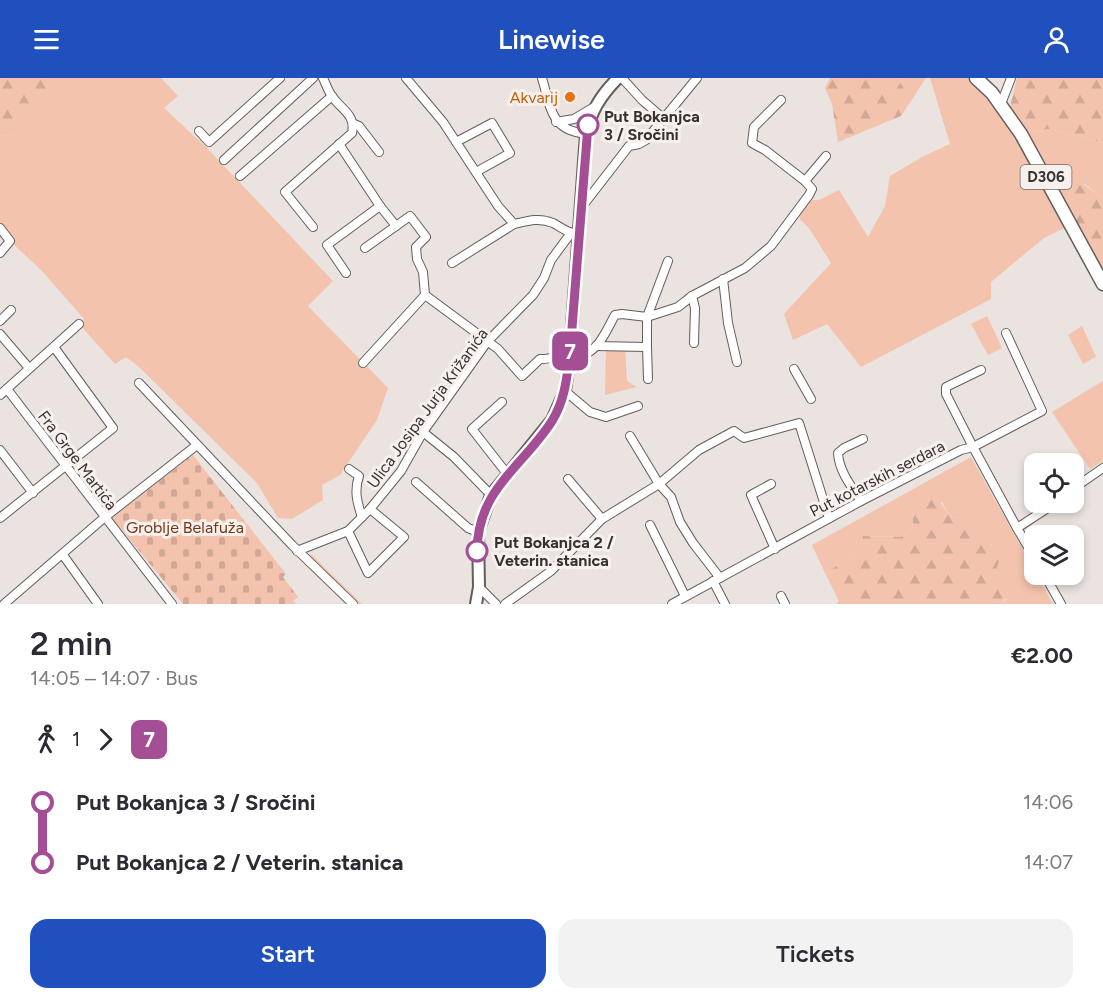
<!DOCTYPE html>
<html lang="en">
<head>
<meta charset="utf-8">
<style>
	body { margin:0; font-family:Figtree,sans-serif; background:#f2f2f3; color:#2b2b33; height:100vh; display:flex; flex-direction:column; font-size:22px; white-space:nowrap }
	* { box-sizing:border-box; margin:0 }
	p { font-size:20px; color:#7c7c81 }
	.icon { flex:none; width:33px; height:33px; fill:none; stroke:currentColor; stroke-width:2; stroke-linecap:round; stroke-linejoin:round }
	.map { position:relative; height:526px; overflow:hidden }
	.details { display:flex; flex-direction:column; background:#fff; flex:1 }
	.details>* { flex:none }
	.badge { padding:0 12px; border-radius:9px; font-size:21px; line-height:39px }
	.controls { position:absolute; left:1024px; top:375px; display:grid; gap:12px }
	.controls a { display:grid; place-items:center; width:60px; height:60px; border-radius:12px; background:#fff; box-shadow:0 3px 9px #0003; font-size:30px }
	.map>.badge { position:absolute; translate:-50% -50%; box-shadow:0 0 0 3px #fff }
	.legs { display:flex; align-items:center; gap:9px; height:66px; padding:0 30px; font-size:20px }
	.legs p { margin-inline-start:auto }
	.head { display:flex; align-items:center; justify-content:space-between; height:102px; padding:0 30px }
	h1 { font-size:33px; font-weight:600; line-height:45px }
	.primary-button { display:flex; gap:12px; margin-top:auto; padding:12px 30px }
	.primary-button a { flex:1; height:69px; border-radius:18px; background:#1f50be; color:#fff; font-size:24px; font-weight:600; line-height:69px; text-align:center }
	.primary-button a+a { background:#f2f2f3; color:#2b2b33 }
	ul { padding:0 30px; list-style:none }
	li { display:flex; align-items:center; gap:21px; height:60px; font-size:22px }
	li i { display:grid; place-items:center; width:9px; height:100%; margin:0 8px; background:currentColor }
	li i::after { content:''; width:15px; height:15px; margin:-8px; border:4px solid; border-radius:50%; background:#fff }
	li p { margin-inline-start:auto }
	li:first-child i { background:linear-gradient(#0000 50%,currentColor 0) }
	li:last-child i { background:linear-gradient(currentColor 50%,#0000 0) }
	header { display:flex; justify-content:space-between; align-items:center; height:78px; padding:0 30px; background:#1f50be; color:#fff; font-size:27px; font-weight:600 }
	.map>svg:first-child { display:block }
	.green { fill:#f3c3ad }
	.forest { fill:url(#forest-firs) }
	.cemetery { fill:url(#cemetery-stones) }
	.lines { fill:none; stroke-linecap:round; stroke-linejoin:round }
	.minor-casing { stroke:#635d5b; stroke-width:10 }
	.secondary-casing { stroke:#635d5b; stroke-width:14 }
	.primary-casing { stroke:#635d5b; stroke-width:15 }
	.minor { stroke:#fff; stroke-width:8 }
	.secondary { stroke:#fff; stroke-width:10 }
	.primary { stroke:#fff; stroke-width:12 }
	.line-1-casing { stroke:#fff; stroke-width:14 }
	.line-1 { stroke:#a44f95; stroke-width:9 }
	.food-dot { fill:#e8710a; stroke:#f7f0ed; stroke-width:2 }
	.stop-1-dot { fill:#fff; stroke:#a44f95; stroke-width:3 }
	.labels { text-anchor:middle; stroke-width:6; stroke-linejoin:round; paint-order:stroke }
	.shield { fill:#f7f0ed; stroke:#6e6a69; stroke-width:1.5 }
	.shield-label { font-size:15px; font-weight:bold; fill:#343130 }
	.food-label { font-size:16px; fill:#c56008; stroke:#f7f0ed; text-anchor:end }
	.stop-label { font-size:16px; font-weight:bold; fill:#343130; stroke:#f7f0ed; text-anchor:start }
	.street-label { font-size:16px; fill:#343130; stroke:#f7f0ed }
	.park-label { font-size:16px; fill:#743617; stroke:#f7f0ed }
</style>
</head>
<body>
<header><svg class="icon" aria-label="menu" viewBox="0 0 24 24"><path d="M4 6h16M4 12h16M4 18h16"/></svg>Linewise<svg class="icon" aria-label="person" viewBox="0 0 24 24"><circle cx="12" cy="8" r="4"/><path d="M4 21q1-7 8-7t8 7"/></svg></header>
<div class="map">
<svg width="1103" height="526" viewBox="0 0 1103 526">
	<defs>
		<pattern id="forest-firs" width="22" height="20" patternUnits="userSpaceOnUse" patternTransform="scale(1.5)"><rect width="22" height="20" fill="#f3c3ad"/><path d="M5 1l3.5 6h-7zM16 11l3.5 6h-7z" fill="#d1a895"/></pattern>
		<pattern id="cemetery-stones" width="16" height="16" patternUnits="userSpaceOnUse" patternTransform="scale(1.5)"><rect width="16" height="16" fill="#f3c3ad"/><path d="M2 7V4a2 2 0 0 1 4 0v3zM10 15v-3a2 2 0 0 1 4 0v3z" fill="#d1a895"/></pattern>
	</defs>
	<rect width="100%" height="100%" fill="#eae3e0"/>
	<g class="green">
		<path d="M68,0H161L178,18L164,30L207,70L333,203L308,228L388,310L377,342L340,397L322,407L323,422L292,441L278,440L257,405L138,288L126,279L115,286L79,246L84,241L43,194L10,163L0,150V58L14,57Z"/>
		<path d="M870,0H903L894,15Z"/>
		<path d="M930,0H976L1024,55L1049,51L1103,65V121L1084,105L1076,144L1044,160L991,204V221L861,289L827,246L793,262L784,236L831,185L809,150L800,141L799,135L809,122H819L839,112L868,159L885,128L890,98L924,78L950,66Z"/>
		<path d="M987,238L1002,270L988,277L971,246Z"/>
		<path d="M1082,248L1096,279L1083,286L1068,257Z"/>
		<path d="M606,268H625L627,303L637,309L605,317Z"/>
		<path d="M1103,303V383L1090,391L1052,334Z"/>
		<path d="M971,379L1035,493V496L1037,497L1053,526H1001L1006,521L995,494L999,484V472L979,459L964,441L949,437L942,424L913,437L912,451L901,459L863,458L856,476L825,495L812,467Z"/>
		<path d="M311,476L314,479L362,526H356L309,480Z"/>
	</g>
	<g class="forest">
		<path d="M0,0H68L14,57L0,58Z"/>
		<path d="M830,0H870L894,15L903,0H926L901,38L838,64L832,26L825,10Z"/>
		<path d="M1017,0H1103V65L1049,51L1024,55L1009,33Z"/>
		<path d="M1047,93C1071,95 1084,106 1103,121V193Z"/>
		<path d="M932,412L949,437L964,441L979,459L999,472V484L995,495L1013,510L1001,526H836L839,523L825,495L856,476L863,458L901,459L912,451C914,429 914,424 932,412Z"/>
	</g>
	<path class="cemetery" d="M193,377L286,496L283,499L298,519L293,523L296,526H183L112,440Z"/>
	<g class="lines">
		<g class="minor-casing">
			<g id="minor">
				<path d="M406,0L443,44L498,128L514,146C527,143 539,139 553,145C561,149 567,155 575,155"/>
				<path d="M542,0C551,30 550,52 586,56"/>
				<path d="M622,0L642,22L664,41"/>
				<path d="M781,22L754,49L752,65L765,72L805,103"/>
				<path d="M1001,26L1011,0"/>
				<path d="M556,44L574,41L594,29"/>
				<path d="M354,46L359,48L379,74"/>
				<path d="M199,53L209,64L280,0"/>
				<path d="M456,64L492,45L510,75L476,94"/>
				<path d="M339,66L380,128L327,167L346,195"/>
				<path d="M224,82L313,0"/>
				<path d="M240,98L332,18"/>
				<path d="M380,128L396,148L410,138L426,159L416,169L417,181L423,194L425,217"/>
				<path d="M581,130L629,68L639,66L646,62L697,0"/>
				<path d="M313,149L285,114L352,55C356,36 341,32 332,18C328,13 326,6 323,0"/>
				<path d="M0,150L10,163L0,175"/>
				<path d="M365,170L396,148"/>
				<path d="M452,185L514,146"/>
				<path d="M723,201L728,245L737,284"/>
				<path d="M692,218L695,230L694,265"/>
				<path d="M0,243L11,232"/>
				<path d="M0,256L29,290"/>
				<path d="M596,268L647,269V239L668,183"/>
				<path d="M647,269L648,301"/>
				<path d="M363,285L425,217L498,271L522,298L540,281C550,282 558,277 568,276C573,275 577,278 582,277C599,273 607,251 615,237L622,236L647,239L678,229L692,218L745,190L771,168L809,117L812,111L805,103L826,78"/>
				<path d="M794,291L811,321"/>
				<path d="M981,292L946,309V316L973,369L1042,333L1006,255"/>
				<path d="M139,305L292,467L353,526"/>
				<path d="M7,311L172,526"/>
				<path d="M565,313L590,334L606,339L638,328"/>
				<path d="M0,317L79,246"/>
				<path d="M502,324L472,351L508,397"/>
				<path d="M423,354L454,379L491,417"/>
				<path d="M630,358L659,406L671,419L680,444L693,465L720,500"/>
				<path d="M0,372L33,415"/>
				<path d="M349,391L359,398C354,412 357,425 362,439"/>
				<path d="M568,401L602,441"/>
				<path d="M416,404L468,450L478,454"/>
				<path d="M771,406L751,417L775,471"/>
				<path d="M1074,410L1103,390"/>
				<path d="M861,423C851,408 839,393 838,375L844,370L863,361"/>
				<path d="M0,440L113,350L54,269"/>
				<path d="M650,447L685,518"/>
				<path d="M1017,450L1035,481"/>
				<path d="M348,453L368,495L404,459L370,431"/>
				<path d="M297,473L348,453L370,431L401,393L423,354L487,264L533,217L544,200L551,182L571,155"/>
				<path d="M63,477L98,526"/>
				<path d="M1044,496L1061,526"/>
				<path d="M713,503L725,526"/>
				<path d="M479,509L496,526"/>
				<path d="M781,518L785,526"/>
				<path d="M4,526L105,439L197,367"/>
				<path d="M505,526L551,493L602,441L659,406L699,372L734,353L744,360L799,345L829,440"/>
				<path d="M672,526L861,423L961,372L973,369L1017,450L1057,424"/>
			</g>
		</g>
		<g class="secondary-casing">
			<path id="secondary" d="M476,526L479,509L478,454L491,417L552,342L565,313L570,275L586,56C591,33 601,17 618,0"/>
		</g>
		<g class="primary-casing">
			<path id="primary" d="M976,0L992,15L1021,56L1103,206"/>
		</g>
		<use href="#minor" class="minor"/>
		<use href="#secondary" class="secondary"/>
		<use href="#primary" class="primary"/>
	</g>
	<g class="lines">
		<g class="line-1-casing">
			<path id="line-1" d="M477,473C478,410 522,390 552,343C565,322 567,299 570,275L588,47"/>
		</g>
		<use href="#line-1" class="line-1"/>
	</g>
	<circle class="food-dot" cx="570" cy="19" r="6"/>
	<g class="stop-1-dot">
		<circle cx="588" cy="47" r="10"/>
		<circle cx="477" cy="473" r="10"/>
	</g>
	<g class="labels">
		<rect class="shield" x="1020.5" y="87" width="51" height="24" rx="4.5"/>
		<g class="shield-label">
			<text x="1046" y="104">D306</text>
		</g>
		<g class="food-label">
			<text x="558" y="25">Akvarij</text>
		</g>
		<g class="stop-label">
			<text x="604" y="44">Put Bokanjca<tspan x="604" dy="18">3 / Sročini</tspan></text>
			<text x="494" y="470">Put Bokanjca 2 /<tspan x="494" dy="18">Veterin. stanica</tspan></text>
		</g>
		<g class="street-label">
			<text transform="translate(427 330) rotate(-54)" y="6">Ulica Josipa Jurja Križanića</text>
			<text transform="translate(78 382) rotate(53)" y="6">Fra Grge Martića</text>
			<text transform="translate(877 400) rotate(-27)" y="6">Put kotarskih serdara</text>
		</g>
		<g class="park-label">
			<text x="185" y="455">Groblje Belafuža</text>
		</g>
	</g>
</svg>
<div class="controls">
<a><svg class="icon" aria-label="locate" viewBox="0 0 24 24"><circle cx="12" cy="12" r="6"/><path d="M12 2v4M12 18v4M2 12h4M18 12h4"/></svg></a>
<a><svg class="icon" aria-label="layers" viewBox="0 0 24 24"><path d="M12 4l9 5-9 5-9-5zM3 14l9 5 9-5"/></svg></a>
</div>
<b class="badge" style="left:570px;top:273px;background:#a44f95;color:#fff">7</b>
</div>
<section class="details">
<div class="head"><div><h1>2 min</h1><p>14:05 – 14:07 · Bus</p></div><b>€2.00</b></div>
<div class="legs"><svg class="icon" aria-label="walk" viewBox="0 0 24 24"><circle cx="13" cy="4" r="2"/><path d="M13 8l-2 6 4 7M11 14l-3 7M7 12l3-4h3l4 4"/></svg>1<svg class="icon" aria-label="forward" viewBox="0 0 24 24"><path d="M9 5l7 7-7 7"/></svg><b class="badge" style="background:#a44f95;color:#fff">7</b></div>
<ul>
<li><i style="color:#a44f95"></i><b>Put Bokanjca 3 / Sročini</b><p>14:06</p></li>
<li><i style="color:#a44f95"></i><b>Put Bokanjca 2 / Veterin. stanica</b><p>14:07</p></li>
</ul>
<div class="primary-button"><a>Start</a><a>Tickets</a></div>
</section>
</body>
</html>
